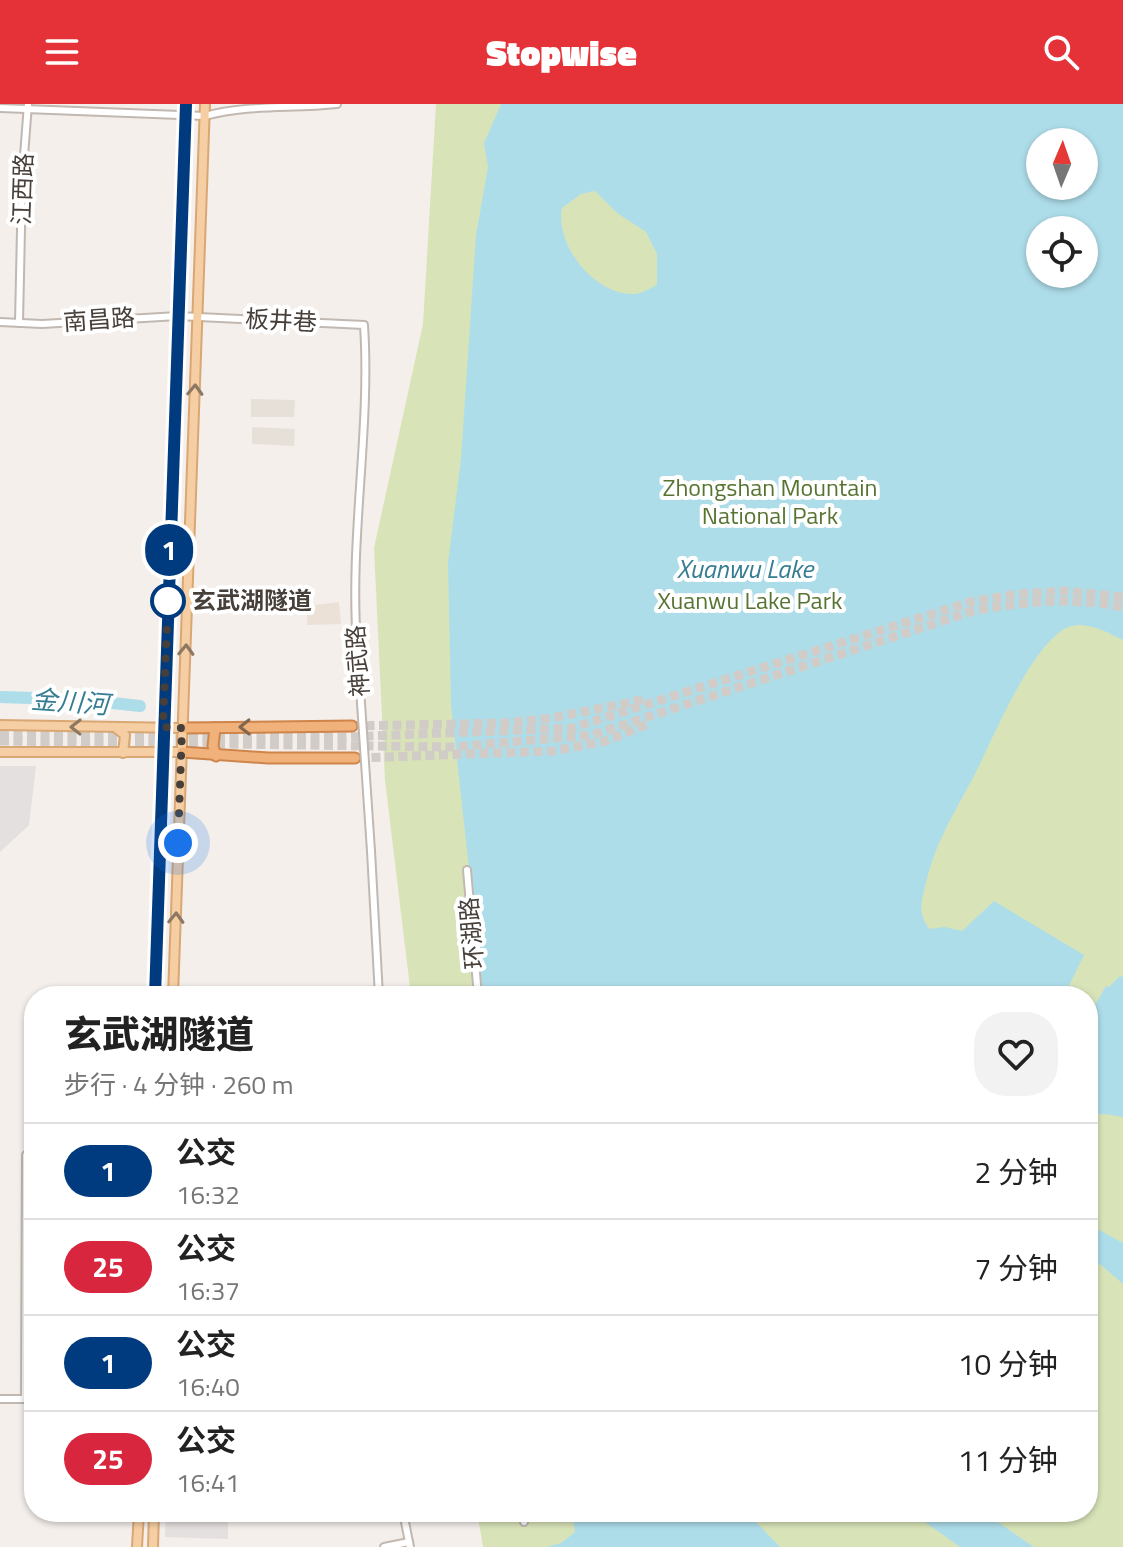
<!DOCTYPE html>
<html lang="zh">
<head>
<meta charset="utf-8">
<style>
	body { margin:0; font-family:"Titillium Web","Noto Sans SC",sans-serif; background:#f2f2f2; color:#222; height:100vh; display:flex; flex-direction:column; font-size:30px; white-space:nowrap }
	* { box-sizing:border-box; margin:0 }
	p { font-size:26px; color:#767676 }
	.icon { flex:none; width:44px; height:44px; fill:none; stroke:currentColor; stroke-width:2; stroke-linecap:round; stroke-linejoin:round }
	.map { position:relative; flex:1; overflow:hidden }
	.side { position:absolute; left:24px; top:882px; width:1074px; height:536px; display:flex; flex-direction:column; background:#fff; border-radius:32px; box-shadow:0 2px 6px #0004 }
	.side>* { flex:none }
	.badge { padding:0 16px; border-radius:26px; font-size:28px; line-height:52px }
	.needle { width:52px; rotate:2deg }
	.tools { position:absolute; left:1026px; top:24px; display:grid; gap:16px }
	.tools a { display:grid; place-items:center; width:72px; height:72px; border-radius:50%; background:#fff; box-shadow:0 2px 6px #0004; font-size:40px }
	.you { position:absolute; width:40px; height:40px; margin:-20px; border:6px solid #fff; border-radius:50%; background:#1a73e8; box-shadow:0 0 0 12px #1a73e833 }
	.map>.badge { position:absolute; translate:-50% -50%; box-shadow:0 0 0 4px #fff }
	.round { display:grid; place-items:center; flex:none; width:84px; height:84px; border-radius:32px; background:#f2f2f2 }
	.overview { display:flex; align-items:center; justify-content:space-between; height:136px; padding:0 40px }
	h1 { font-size:38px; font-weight:800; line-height:60px }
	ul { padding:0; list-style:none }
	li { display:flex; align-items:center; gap:24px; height:96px; padding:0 40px; border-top:2px solid #e0e0e0 }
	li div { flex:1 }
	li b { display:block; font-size:30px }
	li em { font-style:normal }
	li .badge { min-width:88px; font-weight:700; text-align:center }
	header { display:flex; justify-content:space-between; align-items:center; height:104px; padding:0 40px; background:#e53138; color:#fff; font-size:36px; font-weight:800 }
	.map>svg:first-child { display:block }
	.residential { fill:#e7e0d9 }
	.education { fill:#ebe1d6 }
	.green { fill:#d8e4b8; fill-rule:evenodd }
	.parking { fill:#e3e0df }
	.water { fill:#aeddea; fill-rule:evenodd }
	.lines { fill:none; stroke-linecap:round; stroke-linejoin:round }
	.river { stroke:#aeddea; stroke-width:12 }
	.highway-tunnel { stroke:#d1ccc7; stroke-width:9; stroke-dasharray:9 4.5; stroke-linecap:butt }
	.minor-casing { stroke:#c1b8b1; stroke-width:10 }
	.major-casing { stroke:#d9a774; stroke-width:12 }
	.highway-casing { stroke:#cf844a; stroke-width:13 }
	.minor { stroke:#fff; stroke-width:6 }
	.major { stroke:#f5cea3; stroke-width:8 }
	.highway { stroke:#f0b27a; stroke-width:9 }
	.minor-bridge-casing { stroke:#c1b8b1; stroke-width:10; stroke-linecap:butt }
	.minor-bridge { stroke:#fff; stroke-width:6 }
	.oneway { stroke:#8d7863 }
	.oneway2 { stroke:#826750 }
	.line-casing { stroke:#fff; stroke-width:18 }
	.line { stroke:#003b80; stroke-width:12 }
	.walk { stroke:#473f39; stroke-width:8; stroke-dasharray:0 14.4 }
	.stop-dot { fill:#fff; stroke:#003b80; stroke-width:4 }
	.labels { text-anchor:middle; stroke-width:8; stroke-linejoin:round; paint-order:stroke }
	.street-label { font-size:24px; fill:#473f39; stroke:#fff }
	.park-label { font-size:24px; fill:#577432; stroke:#fff }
	.stop-label { font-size:24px; font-weight:bold; fill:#473f39; stroke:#fff; text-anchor:start }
	.water-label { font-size:26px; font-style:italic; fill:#367d92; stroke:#fff }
</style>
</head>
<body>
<header><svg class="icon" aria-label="menu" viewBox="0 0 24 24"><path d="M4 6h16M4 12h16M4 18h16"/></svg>Stopwise<svg class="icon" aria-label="search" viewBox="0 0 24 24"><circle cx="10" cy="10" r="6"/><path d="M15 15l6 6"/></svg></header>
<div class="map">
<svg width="1123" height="1443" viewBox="0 0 1123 1443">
	<rect width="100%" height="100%" fill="#f4efeb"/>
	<g class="residential">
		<path d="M251,295L295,296L294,313H251Z"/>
		<path d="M252,323L295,325L294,342L252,340Z"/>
	</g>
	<path class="education" d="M339,498L341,520L307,521V502Z"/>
	<path class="green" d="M436,0H1123V1443H483L477,1408H1088V892H411L385,676L374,444L423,220ZM1040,38H1084V82H1040ZM1040,126H1084V170H1040Z"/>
	<g class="parking">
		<path d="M0,662H36L29,721L0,748Z"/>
		<path d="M166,1408H228V1435L165,1433Z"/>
	</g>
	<g class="water">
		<path d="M501,0H1123V536C1107,528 1083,515 1066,524C1030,544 995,630 976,668C963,693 948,718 937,744C931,759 925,780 922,796C920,808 923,815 929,825L945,823L962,827L994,797L1084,851L1064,892H483L451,601L448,459L461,355L476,131L488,63L484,39ZM1040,38H1084V82H1040ZM595,87L617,109L646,128L657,150V181C650,184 641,190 634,190C594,191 555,141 562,104L581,90ZM1040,126H1084V170H1040Z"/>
		<path d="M91,586L116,589L117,603L0,599V587L72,589Z"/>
		<path d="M1120,872L1123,873V1013C1115,1012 1103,1008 1095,1011L1088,1006V913L1106,882L1109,883Z"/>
		<path d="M1088,1120L1123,1139V1180L1101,1161L1088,1155Z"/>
		<path d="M572,1408H737L755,1417L780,1443H547L561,1439L575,1428Z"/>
		<path d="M911,1408H983L1034,1443H960Z"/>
	</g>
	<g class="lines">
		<path class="river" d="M103,598L140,602"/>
		<g class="highway-tunnel">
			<path d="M352,622L505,619L552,614L647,595"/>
			<path d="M0,630L345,633L572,624L970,498L1018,490L1066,487L1123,493"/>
			<path d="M0,637L452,643L592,631L973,507C1026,497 1070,493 1123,503"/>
			<path d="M358,654L553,647L606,637L650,619"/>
		</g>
		<g class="minor-casing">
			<g id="minor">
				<path d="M0,4L205,12C251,0 290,5 337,0"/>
				<path d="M0,218L42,220L178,212L364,221C371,327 349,434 357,540"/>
				<path d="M19,219L22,78L28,0"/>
				<path d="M371,747L379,892"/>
				<path d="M467,766L478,892"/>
				<path d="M0,1295H34"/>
				<path d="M25,1295L26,1051"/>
				<path d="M403,1408L410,1443"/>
				<path d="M522,1408L524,1418"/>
				<path d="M384,1443L409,1438"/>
			</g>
		</g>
		<g class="major-casing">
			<g id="major">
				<path d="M0,621L182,624"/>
				<path d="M116,624L125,631L123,649"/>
				<path d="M0,648H182"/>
				<path d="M155,892L186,0"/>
				<path d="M173,892L205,0"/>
				<path d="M137,1443L139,1408"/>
				<path d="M153,1443L154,1408"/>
			</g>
		</g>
		<g class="highway-casing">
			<g id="highway">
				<path d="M182,624L352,622"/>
				<path d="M215,624L213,642L216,652"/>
				<path d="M182,648L268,654H355"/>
			</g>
		</g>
		<use href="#minor" class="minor"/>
		<use href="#major" class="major"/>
		<use href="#highway" class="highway"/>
		<g class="minor-bridge-casing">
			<path id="minor-bridge" d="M357,540L371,747"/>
		</g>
		<use href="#minor-bridge" class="minor-bridge"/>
	</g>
	<defs><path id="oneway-chevron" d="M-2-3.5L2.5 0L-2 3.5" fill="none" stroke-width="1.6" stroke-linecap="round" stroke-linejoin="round" transform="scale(2)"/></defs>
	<g class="oneway">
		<use href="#oneway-chevron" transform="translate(195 286) rotate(-88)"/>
		<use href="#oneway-chevron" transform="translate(186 546) rotate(-88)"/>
		<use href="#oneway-chevron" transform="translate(76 623) rotate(-179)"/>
		<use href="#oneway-chevron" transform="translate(176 814) rotate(-88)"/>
	</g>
	<use class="oneway2" href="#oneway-chevron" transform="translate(245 623) rotate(179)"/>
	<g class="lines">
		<g class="line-casing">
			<path id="line" d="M155,892L186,0"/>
		</g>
		<use href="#line" class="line"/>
		<path class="walk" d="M168,497L163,623L182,624L178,739"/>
	</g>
	<circle class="stop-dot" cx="168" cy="497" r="16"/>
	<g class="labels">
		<g class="street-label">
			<text transform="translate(23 85) rotate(-88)" y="8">江西路</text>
			<text transform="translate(99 216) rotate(-4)" y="8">南昌路</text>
			<text transform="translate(281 217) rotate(3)" y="8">板井巷</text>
			<text transform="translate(358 557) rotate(-94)" y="8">神武路</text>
			<text transform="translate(472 829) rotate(-95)" y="8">环湖路</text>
		</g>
		<g class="park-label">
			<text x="770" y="392">Zhongshan Mountain<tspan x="770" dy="28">National Park</tspan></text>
			<text x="750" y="505">Xuanwu Lake Park</text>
		</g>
		<g class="stop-label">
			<text x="192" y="505">玄武湖隧道</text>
		</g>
		<g class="water-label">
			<text x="745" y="474">Xuanwu Lake</text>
			<text transform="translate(70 598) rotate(4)" y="9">金川河</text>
		</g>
	</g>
</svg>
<div class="tools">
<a><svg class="needle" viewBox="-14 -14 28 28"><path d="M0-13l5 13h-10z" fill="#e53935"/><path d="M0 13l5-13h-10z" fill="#767676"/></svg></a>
<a><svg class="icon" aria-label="locate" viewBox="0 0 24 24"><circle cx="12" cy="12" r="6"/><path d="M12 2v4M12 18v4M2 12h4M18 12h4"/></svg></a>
</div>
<div class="you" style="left:178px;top:739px"></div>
<b class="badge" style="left:169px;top:446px;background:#003b80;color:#fff">1</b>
<section class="side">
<div class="overview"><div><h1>玄武湖隧道</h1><p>步行 · 4 分钟 · 260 m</p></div><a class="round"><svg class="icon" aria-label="heart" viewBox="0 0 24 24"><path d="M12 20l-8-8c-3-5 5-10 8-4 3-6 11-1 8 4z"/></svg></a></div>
<ul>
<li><span class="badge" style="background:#003b80;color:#fff">1</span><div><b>公交</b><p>16:32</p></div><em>2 分钟</em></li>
<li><span class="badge" style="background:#d7263d;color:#fff">25</span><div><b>公交</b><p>16:37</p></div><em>7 分钟</em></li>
<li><span class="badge" style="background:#003b80;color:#fff">1</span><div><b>公交</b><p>16:40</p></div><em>10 分钟</em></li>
<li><span class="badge" style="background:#d7263d;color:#fff">25</span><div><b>公交</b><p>16:41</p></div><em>11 分钟</em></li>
</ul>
</section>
</div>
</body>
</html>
